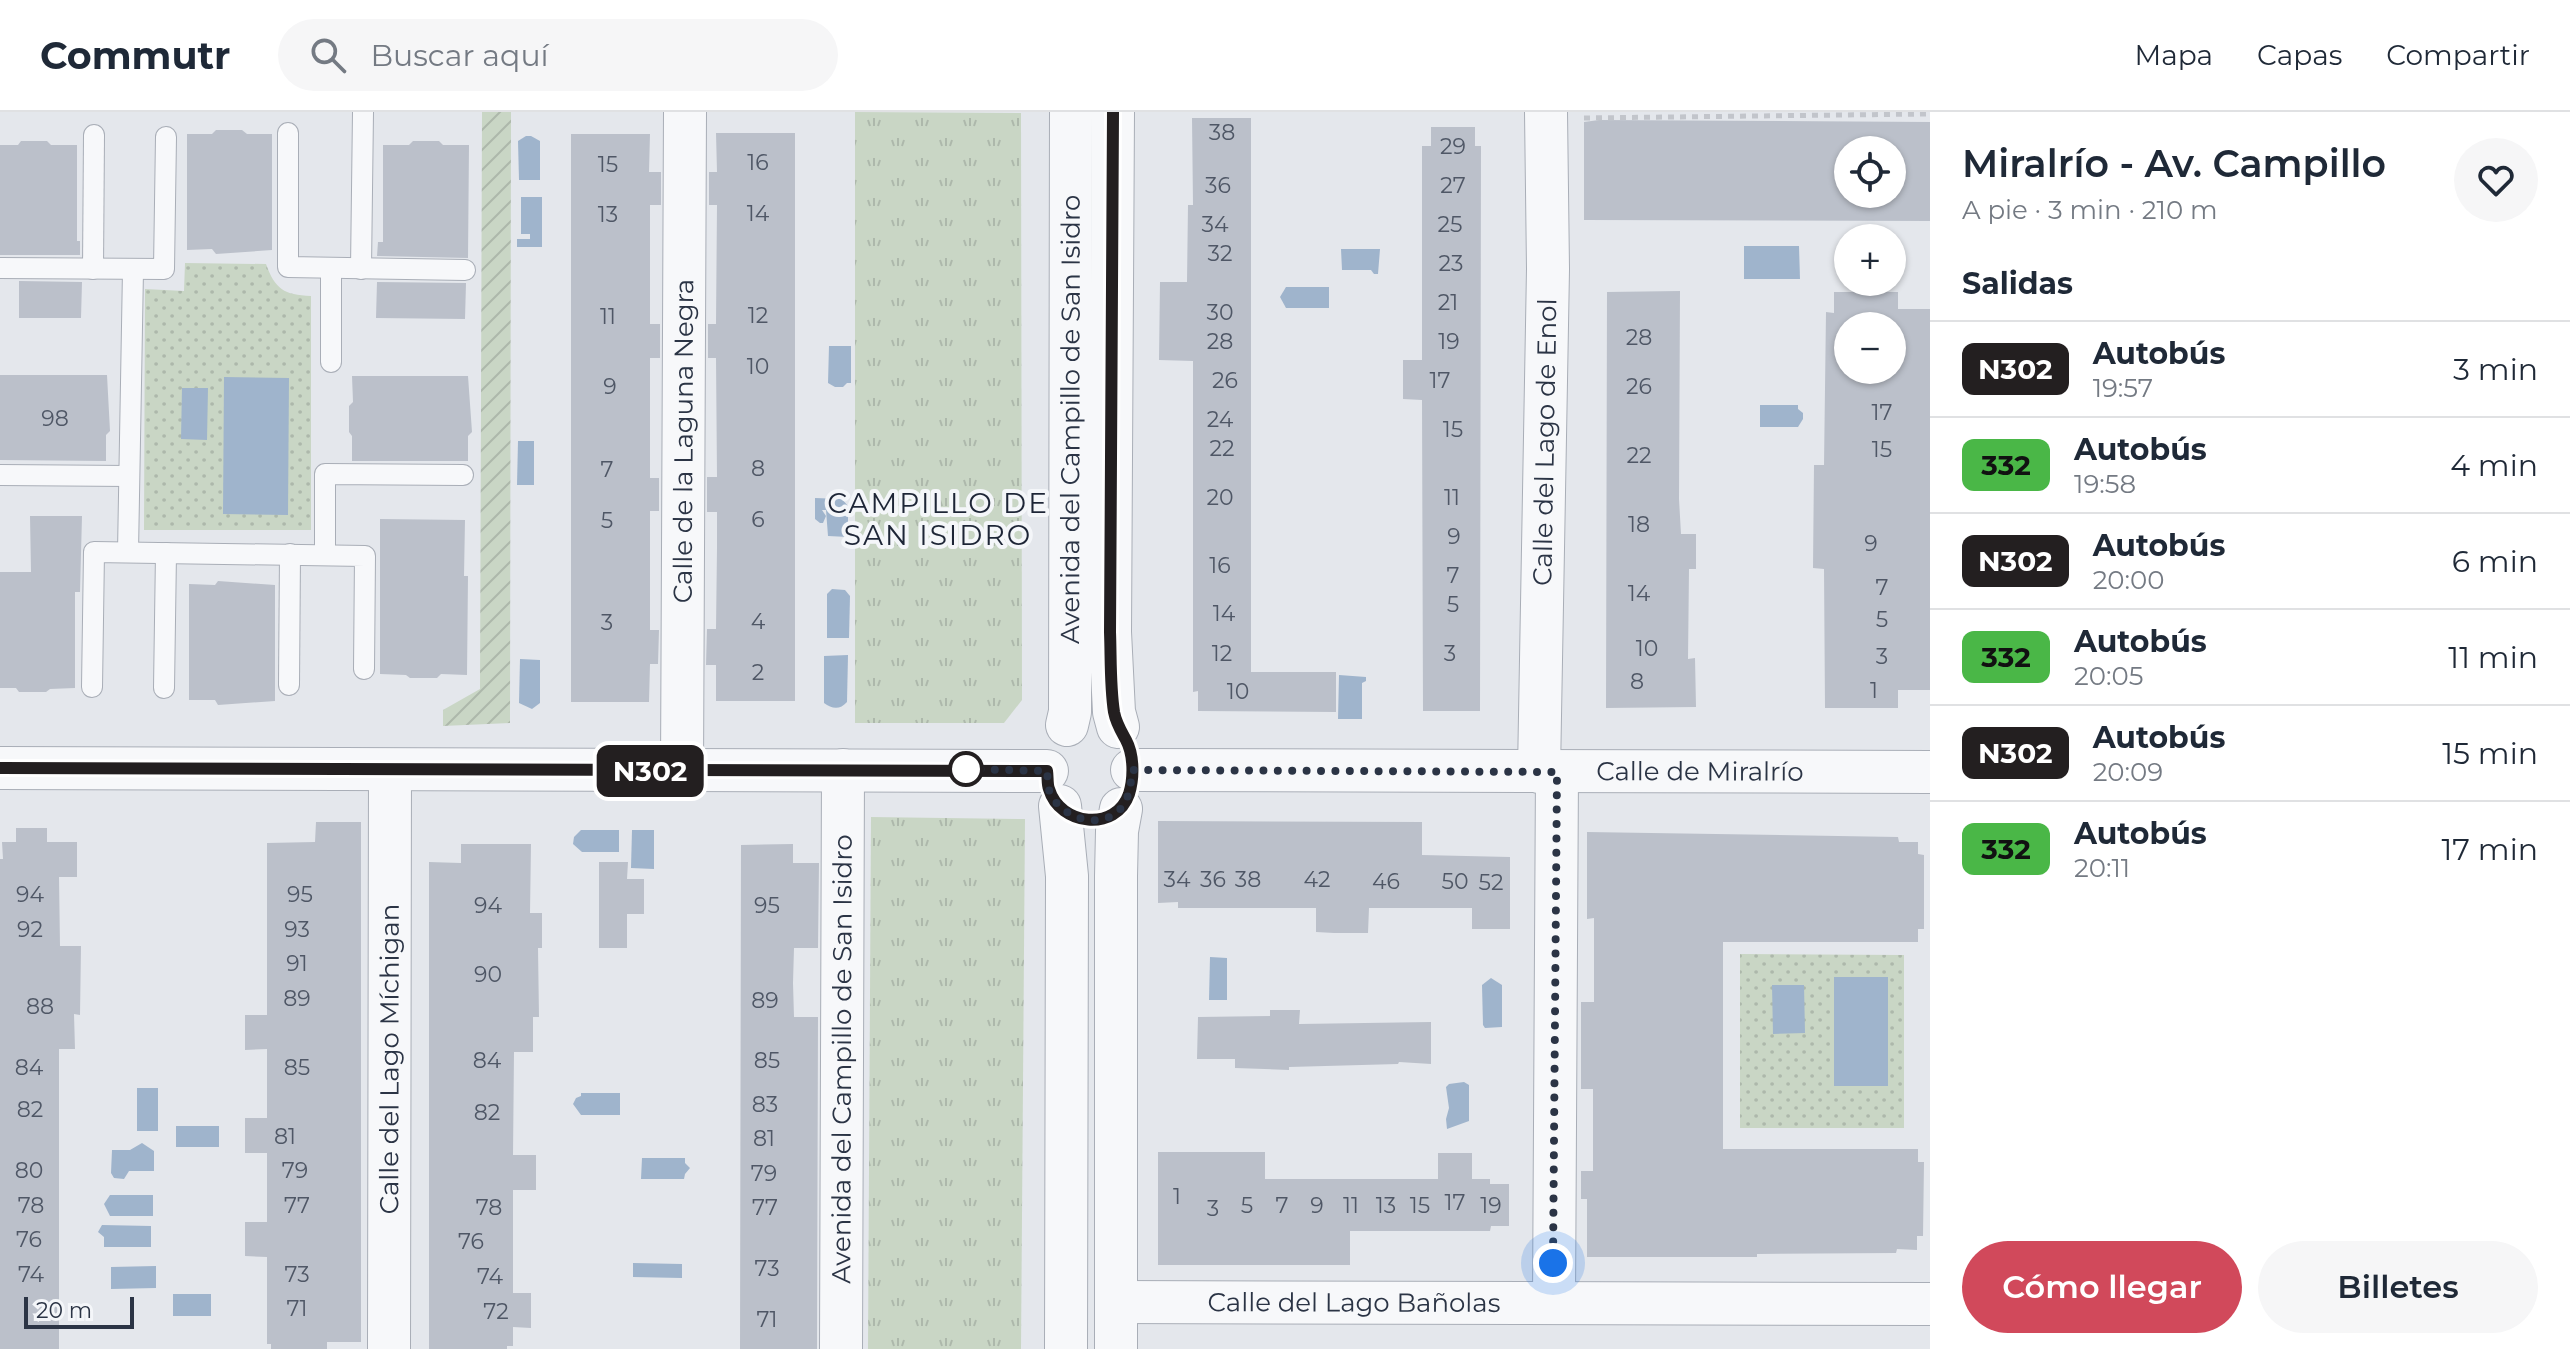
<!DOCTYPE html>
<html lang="es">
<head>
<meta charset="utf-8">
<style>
	body { margin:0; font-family:Montserrat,sans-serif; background:#f6f6f7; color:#1f2937; height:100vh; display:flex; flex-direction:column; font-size:30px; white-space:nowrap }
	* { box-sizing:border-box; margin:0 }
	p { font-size:26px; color:#747a83 }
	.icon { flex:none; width:44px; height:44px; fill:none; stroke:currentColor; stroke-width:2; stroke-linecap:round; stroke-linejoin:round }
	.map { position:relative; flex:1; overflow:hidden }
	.drawer { display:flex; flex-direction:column; background:#fff; width:640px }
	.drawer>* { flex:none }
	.badge { padding:0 16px; border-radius:12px; font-size:28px; line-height:52px }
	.buttons { position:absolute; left:1834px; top:24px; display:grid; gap:16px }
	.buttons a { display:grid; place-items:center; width:72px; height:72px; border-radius:50%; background:#fff; box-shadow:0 2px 6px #0004; font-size:40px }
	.scale { position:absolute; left:24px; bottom:20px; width:110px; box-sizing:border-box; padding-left:8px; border:4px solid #2b3445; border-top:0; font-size:22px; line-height:28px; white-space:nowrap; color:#2b3445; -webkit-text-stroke:6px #f4f6f9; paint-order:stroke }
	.you { position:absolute; width:40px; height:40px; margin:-20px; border:6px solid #fff; border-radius:50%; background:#1a73e8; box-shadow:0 0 0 12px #1a73e833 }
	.map>.badge { position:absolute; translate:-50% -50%; box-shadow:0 0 0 4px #fff }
	h2 { padding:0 32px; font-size:30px; line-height:72px }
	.round { display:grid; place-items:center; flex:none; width:84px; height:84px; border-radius:42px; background:#f6f6f7 }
	.head { display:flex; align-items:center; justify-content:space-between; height:136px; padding:0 32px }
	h1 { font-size:38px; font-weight:600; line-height:60px }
	.cta { display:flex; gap:16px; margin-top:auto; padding:16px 32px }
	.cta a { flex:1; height:92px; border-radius:48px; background:#d1495b; color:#fff; font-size:32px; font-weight:600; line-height:92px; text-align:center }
	.cta a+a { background:#f6f6f7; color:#1f2937 }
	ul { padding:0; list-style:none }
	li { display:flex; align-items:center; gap:24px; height:96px; padding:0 32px; border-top:2px solid #e0e1e3 }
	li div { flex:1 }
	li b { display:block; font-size:30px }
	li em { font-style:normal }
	li .badge { min-width:88px; font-weight:700; text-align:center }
	header { display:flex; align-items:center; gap:48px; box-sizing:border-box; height:112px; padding:0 40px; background:#fff; border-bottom:2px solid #e0e1e3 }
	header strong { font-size:38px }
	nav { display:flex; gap:44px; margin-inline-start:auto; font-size:28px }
	.search { width:560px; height:72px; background:#f6f6f7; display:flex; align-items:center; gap:20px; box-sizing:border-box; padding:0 28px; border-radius:44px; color:#747a83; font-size:30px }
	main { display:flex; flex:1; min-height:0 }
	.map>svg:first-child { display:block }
	.grass { fill:url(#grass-dots) }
	.park { fill:url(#park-tufts) }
	.garden { fill:url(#garden-furrows) }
	.water { fill:#9fb4cc }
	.building { fill:#bbc0ca; fill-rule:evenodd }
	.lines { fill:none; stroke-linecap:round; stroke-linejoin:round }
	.service-casing { stroke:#a9aeb7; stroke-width:22 }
	.minor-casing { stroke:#a9aeb7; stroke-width:44 }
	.path { stroke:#c2c5cb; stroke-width:5; stroke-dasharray:6 6; stroke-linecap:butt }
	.service { stroke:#f7f8fa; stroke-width:20 }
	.minor { stroke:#f7f8fa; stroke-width:42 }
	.line-casing { stroke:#fff; stroke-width:18 }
	.line { stroke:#231f20; stroke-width:12 }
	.walk { stroke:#2b3445; stroke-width:8; stroke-dasharray:0 14.4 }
	.stop-dot { fill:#fff; stroke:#231f20; stroke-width:4 }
	.labels { text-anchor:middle; stroke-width:8; stroke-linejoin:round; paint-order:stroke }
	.number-label { font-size:22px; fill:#4f5766 }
	.street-label { font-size:26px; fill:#2b3445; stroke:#f4f6f9 }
	.neighbourhood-label { font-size:28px; letter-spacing:2px; fill:#1d2536; stroke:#f4f6f9 }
</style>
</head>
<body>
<header>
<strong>Commutr</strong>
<div class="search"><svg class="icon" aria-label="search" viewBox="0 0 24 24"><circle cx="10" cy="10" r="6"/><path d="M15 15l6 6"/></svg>Buscar aquí</div>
<nav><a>Mapa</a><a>Capas</a><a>Compartir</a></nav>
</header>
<main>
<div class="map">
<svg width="1930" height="1237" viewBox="0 0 1930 1237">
	<defs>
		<pattern id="grass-dots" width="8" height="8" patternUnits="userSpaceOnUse" patternTransform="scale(2)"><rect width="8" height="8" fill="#c9d6c5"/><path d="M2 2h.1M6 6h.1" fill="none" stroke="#adb8ab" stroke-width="1.8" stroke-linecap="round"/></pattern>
		<pattern id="park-tufts" width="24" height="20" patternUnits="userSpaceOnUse" patternTransform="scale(2)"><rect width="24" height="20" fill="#c9d6c5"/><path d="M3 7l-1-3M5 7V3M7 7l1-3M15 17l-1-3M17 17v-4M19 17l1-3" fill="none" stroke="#adb8ab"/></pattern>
		<pattern id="garden-furrows" width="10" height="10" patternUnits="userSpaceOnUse" patternTransform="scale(2)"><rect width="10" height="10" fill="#c9d6c5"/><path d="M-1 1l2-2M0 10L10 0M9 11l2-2" fill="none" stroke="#adb8ab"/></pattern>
	</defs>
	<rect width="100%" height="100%" fill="#e4e7ec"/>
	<g class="grass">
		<path d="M185,151L266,152C275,177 284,183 311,184V418H144L145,177L184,179Z"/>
		<path d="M1740,842L1904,843V1016H1740Z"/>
	</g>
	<g class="park">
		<path d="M855,0L1021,1L1022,588L1004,611H855Z"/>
		<path d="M871,705L1025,707L1021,1237H868Z"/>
	</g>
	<path class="garden" d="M482,0H511L510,611L443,614V598L480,577Z"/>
	<g class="water">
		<path d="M526,24H531L540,29V68H519L518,29Z"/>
		<path d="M521,85H542V135H517V127H530V122H521Z"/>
		<path d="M1744,134H1799L1800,167H1744Z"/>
		<path d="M1341,137H1380L1378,162H1374L1371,158H1342Z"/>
		<path d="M1286,175H1329V196H1286L1280,185Z"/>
		<path d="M829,234H851V271H847L843,275H835L828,271Z"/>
		<path d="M224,265L289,266L288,403L223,402Z"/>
		<path d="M182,276H208L207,328L181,327Z"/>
		<path d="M1760,293H1798V297L1803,301V307L1798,315H1760Z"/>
		<path d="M518,329H534V373H517Z"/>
		<path d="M815,386L842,387L848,394V425L828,424L826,398H822L826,404L823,411H820L815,407Z"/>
		<path d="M832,477L845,478L850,484L849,526H827V482Z"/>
		<path d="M848,543L847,590C840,598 832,597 824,591V544Z"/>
		<path d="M520,547L540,548V591L532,597L519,591Z"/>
		<path d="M1339,563L1366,565V569L1362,571V607H1338Z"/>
		<path d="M581,718H619V740H582L573,732L574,725Z"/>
		<path d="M632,718H654V757L631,756Z"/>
		<path d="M1210,845L1227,846V888H1209Z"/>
		<path d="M1888,865V974H1834V865Z"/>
		<path d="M1491,866L1502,873V915L1485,916L1483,913L1482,873Z"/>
		<path d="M1772,873H1804L1805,921L1773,922Z"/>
		<path d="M1464,970L1469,973V1009L1447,1017L1446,1007L1449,996L1446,975L1449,972Z"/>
		<rect x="137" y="976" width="21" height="43"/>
		<path d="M581,981H620V1003H581L573,992L576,986L581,984Z"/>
		<rect x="176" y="1014" width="43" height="21"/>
		<path d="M142,1031L154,1039V1059H129L124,1067L114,1066L111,1061L112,1038H130Z"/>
		<path d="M642,1046H685V1051L690,1056L685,1062L684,1067H641Z"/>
		<path d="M110,1083H153V1104H110L104,1092Z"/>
		<path d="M102,1113L151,1114V1135H104V1125L98,1120Z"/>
		<path d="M633,1151L682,1152V1166L633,1165Z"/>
		<path d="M156,1154V1176L111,1177V1155Z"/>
		<rect x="173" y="1182" width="38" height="22"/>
	</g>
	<g class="building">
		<path d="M1192,6H1251V560H1336V600L1198,599V579L1193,580V249L1159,248L1160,170H1187L1188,93H1193Z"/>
		<path d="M1599,8L1930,10V109L1584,108V10ZM1848,38H1892V82H1848Z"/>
		<path d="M1431,15H1475V34H1481L1480,599H1423L1422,288L1403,287V248H1422V34H1431Z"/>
		<path d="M216,18H242L247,22H272V138L216,142L212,137L187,138V22H212Z"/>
		<path d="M716,21H795V589H716V553H706L707,517H716L717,436V400H707V365H717L716,246H708V212H716L717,93H709V60H717Z"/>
		<path d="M571,22H650L649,60H661V93H650V212H660V246H650V366H659V399H650V518H659L658,552H650L649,590H571Z"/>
		<path d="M21,29H47L51,33H77V129H80V143H0V33H18Z"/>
		<path d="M413,29H439L443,33H469L468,146L377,144L378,130H383V33H409Z"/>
		<path d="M19,169L82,170L81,206H19Z"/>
		<path d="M377,170L466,171L465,207L376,206Z"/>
		<path d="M1680,179L1679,387L1681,422H1696V457H1689L1688,547L1695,546L1696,595L1606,596L1607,180Z"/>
		<path d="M1834,180H1898V197H1930V578H1898V596H1825L1824,457L1813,456L1814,353H1824L1826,200L1834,201ZM1848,214H1892V258H1848Z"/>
		<path d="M0,263H107L110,319L106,323V349L0,348Z"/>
		<path d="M352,264H468L472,320L468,324V349H352V324L349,320V294L353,290Z"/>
		<path d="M30,404H82L80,480H75V576L50,577L46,580H19L16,576H0V460H31Z"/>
		<path d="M380,407L465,408L464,464H468L467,563L441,562L437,566H410L406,563L380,562Z"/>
		<path d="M218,469L275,473V589L218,593L215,588H189V472L215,473Z"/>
		<path d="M1158,709L1422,710V743L1510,745V817H1472V796H1369L1368,821H1334L1316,820V796H1178V790L1158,791Z"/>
		<path d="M316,710H361V1230H327V1237H271V1232H267V1145L245,1144V1110H267V1041H245V1006H267V937L245,938V903H267V731L315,730Z"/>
		<path d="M16,716H47V730H77V765H59L60,834H81L80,903L74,902L75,937H59V1237H0V747H3L2,730H16Z"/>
		<path d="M1587,720L1898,725L1899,730H1918V742L1924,743V817H1918V830H1723V1037H1918V1050H1924L1923,1124H1917V1138L1897,1137L1896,1141L1757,1142V1145H1587V1087H1581V1059H1593V977H1581V890H1594V806L1587,807Z"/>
		<path d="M461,732H531L530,801H542V836H538L539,905H533V940H514L513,1043H536V1078H513V1181H531V1216L513,1215V1234H507V1237H429V750L461,751Z"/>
		<path d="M793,732V751H819L818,836H794L793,871L794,905H818L817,1237H740L741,733Z"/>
		<path d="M599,750H628L627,767H644V802H627V836H599Z"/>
		<path d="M1270,898H1300L1299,912L1431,910V952L1399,950L1398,952L1289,955V958L1235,956V947H1197L1198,905L1270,904Z"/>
		<path d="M1158,1040H1265V1067H1438V1041H1472V1067H1490V1072H1509V1114H1491L1490,1119H1350V1153H1158Z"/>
	</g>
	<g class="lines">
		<g class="service-casing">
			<g id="service">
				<path d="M288,21V155L465,158"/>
				<path d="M0,156L164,157L166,25"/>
				<path d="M93,157L94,23"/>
				<path d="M361,157L363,0"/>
				<path d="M331,250V156"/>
				<path d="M0,363L129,364"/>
				<path d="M128,440L133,158"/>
				<path d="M325,443V362L463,363"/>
				<path d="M289,573L290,442"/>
				<path d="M92,575L94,440L365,444L364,557"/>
				<path d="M164,576L166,441"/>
			</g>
		</g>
		<g class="minor-casing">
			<g id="minor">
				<path d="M1113,0L1110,520L1114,600L1118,615"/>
				<path id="s1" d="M1067,613L1070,600L1071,0"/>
				<path d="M0,656L1047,659"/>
				<path id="s2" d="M1132,658L1930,660"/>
				<path id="s3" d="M682,659L685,0"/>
				<path id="s4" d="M1539,660L1548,157L1546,0"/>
				<path d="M1060,694L1067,764L1066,1237"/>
				<path d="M1554,1189L1557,660"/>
				<path id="s5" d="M1116,1190L1930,1192"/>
				<path id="s6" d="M389,1237L390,658"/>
				<path id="s7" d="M841,1237L843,658"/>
				<path d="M1116,1237V764L1117,719L1121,697"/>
			</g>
		</g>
		<path class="path" d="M1584,6L1927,2"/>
		<use href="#service" class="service"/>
		<use href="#minor" class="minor"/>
	</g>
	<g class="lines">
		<g class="line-casing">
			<path id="line" d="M0,656L1047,659C1048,665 1047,672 1049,677C1060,714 1116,720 1129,682C1134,666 1134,643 1126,628C1121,619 1116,611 1114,600C1110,574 1111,546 1110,520L1113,0"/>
		</g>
		<use href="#line" class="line"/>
		<path class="walk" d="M966,657L1047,659C1048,665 1047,673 1049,678C1059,707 1103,720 1122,695C1130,684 1131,671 1132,658L1557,660L1553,1151"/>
	</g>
	<circle class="stop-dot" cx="966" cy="657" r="16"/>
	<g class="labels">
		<g class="number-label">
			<text x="1222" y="28">38</text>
			<text x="1453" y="42">29</text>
			<text x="758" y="58">16</text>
			<text x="608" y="60">15</text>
			<text x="1218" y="81">36</text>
			<text x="1453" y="81">27</text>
			<text x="758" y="109">14</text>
			<text x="608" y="110">13</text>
			<text x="1215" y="120">34</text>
			<text x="1450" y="120">25</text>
			<text x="1220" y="149">32</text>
			<text x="1451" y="159">23</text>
			<text x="1448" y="198">21</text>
			<text x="1220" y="208">30</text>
			<text x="758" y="211">12</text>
			<text x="608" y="212">11</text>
			<text x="1639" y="233">28</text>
			<text x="1220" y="237">28</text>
			<text x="1449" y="237">19</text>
			<text x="758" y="262">10</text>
			<text x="1225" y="276">26</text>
			<text x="1440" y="276">17</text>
			<text x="610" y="282">9</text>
			<text x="1639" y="282">26</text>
			<text x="1882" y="308">17</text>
			<text x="55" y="314">98</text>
			<text x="1220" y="315">24</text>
			<text x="1453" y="325">15</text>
			<text x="1222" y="344">22</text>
			<text x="1882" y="345">15</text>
			<text x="1639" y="351">22</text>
			<text x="758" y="364">8</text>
			<text x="607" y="365">7</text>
			<text x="1220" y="393">20</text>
			<text x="1452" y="393">11</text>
			<text x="758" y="415">6</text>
			<text x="607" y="416">5</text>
			<text x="1639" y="420">18</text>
			<text x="1454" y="432">9</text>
			<text x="1871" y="439">9</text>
			<text x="1220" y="461">16</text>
			<text x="1453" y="471">7</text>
			<text x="1882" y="483">7</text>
			<text x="1639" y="489">14</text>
			<text x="1453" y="500">5</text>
			<text x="1224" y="509">14</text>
			<text x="1882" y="515">5</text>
			<text x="758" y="517">4</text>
			<text x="607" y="518">3</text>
			<text x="1647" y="544">10</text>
			<text x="1222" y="549">12</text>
			<text x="1450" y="549">3</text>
			<text x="1882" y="552">3</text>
			<text x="758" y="568">2</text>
			<text x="1637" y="577">8</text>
			<text x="1874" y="586">1</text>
			<text x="1238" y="587">10</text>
			<text x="1177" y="775">34</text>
			<text x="1213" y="775">36</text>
			<text x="1248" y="775">38</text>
			<text x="1317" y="775">42</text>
			<text x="1386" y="777">46</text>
			<text x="1455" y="777">50</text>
			<text x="1491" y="778">52</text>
			<text x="30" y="790">94</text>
			<text x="300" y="790">95</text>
			<text x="488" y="801">94</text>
			<text x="767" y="801">95</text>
			<text x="30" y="825">92</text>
			<text x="297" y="825">93</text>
			<text x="297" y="859">91</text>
			<text x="488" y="870">90</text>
			<text x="297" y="894">89</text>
			<text x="765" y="896">89</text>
			<text x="40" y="902">88</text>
			<text x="487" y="956">84</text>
			<text x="767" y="956">85</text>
			<text x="29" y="963">84</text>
			<text x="297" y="963">85</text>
			<text x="765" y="1000">83</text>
			<text x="30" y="1005">82</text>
			<text x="487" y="1008">82</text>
			<text x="285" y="1032">81</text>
			<text x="764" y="1034">81</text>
			<text x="29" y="1066">80</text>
			<text x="295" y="1066">79</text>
			<text x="764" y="1069">79</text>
			<text x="1177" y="1092">1</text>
			<text x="1455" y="1098">17</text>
			<text x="31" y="1101">78</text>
			<text x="297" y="1101">77</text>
			<text x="1247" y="1101">5</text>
			<text x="1282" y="1101">7</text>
			<text x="1317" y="1101">9</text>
			<text x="1351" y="1101">11</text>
			<text x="1386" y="1101">13</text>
			<text x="1420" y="1101">15</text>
			<text x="1491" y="1101">19</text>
			<text x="489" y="1103">78</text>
			<text x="765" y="1103">77</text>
			<text x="1213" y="1104">3</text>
			<text x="29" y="1135">76</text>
			<text x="471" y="1137">76</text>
			<text x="767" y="1164">73</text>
			<text x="31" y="1170">74</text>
			<text x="297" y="1170">73</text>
			<text x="490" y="1172">74</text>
			<text x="297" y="1204">71</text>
			<text x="496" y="1207">72</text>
			<text x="767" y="1215">71</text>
		</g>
		<g class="street-label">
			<text dy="9" stroke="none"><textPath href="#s1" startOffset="306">Avenida del Campillo de San Isidro</textPath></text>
			<text dy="9" stroke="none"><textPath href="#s3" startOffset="330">Calle de la Laguna Negra</textPath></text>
			<text dy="9" stroke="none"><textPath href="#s4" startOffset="330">Calle del Lago de Enol</textPath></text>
			<text dy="9" stroke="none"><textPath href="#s2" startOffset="568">Calle de Miralrío</textPath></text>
			<text dy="9" stroke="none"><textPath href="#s6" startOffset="290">Calle del Lago Míchigan</textPath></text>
			<text dy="9" stroke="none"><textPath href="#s7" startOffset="290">Avenida del Campillo de San Isidro</textPath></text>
			<text dy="9" stroke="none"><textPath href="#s5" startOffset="238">Calle del Lago Bañolas</textPath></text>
		</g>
		<g class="neighbourhood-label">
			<text x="938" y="401">CAMPILLO DE<tspan x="938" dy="32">SAN ISIDRO</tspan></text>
		</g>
	</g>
</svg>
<div class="buttons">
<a><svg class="icon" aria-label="locate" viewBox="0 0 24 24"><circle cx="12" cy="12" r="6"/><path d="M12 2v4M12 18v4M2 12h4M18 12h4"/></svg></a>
<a>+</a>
<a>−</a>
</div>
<div class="scale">20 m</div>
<div class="you" style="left:1553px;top:1151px"></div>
<b class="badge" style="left:650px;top:659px;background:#231f20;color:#fff">N302</b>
</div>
<section class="drawer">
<div class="head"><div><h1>Miralrío - Av. Campillo</h1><p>A pie · 3 min · 210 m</p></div><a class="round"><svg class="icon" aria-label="heart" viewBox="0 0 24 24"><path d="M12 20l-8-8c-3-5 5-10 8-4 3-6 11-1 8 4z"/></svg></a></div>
<h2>Salidas</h2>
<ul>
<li><span class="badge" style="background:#231f20;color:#fff">N302</span><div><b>Autobús</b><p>19:57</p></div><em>3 min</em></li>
<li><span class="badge" style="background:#4ab747;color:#111">332</span><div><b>Autobús</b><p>19:58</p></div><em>4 min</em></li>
<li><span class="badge" style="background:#231f20;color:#fff">N302</span><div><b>Autobús</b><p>20:00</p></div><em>6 min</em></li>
<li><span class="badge" style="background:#4ab747;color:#111">332</span><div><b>Autobús</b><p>20:05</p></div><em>11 min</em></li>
<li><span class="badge" style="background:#231f20;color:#fff">N302</span><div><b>Autobús</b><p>20:09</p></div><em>15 min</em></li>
<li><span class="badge" style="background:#4ab747;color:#111">332</span><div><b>Autobús</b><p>20:11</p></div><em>17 min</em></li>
</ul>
<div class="cta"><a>Cómo llegar</a><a>Billetes</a></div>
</section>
</main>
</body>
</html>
